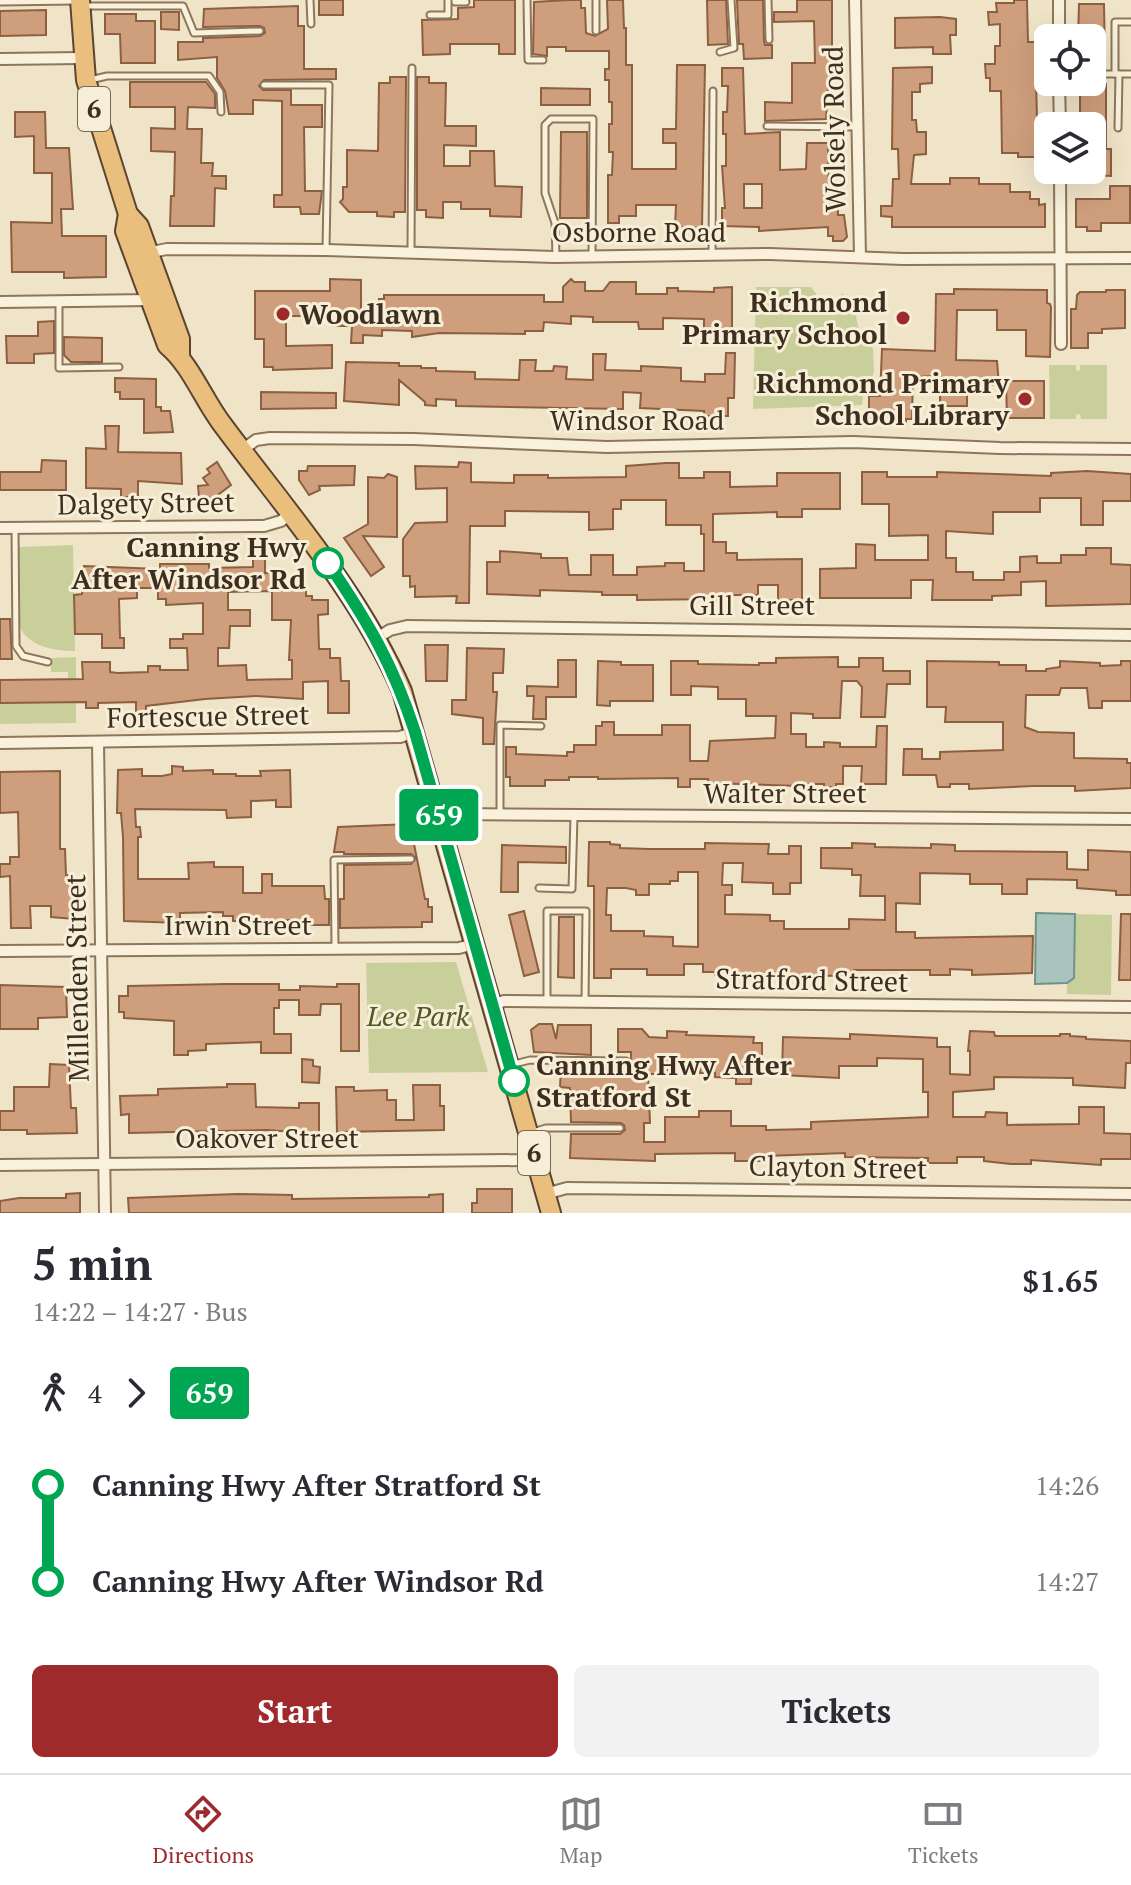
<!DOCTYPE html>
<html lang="en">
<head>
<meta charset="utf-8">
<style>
	body { margin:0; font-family:"PT Serif",serif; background:#f2f2f3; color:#2b2b33; height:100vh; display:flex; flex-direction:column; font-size:30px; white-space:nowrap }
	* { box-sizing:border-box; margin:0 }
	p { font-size:26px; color:#7c7c81 }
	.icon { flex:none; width:44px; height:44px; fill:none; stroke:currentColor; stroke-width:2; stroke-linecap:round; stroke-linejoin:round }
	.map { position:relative; height:1213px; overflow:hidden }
	.sheet { display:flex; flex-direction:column; background:#fff; flex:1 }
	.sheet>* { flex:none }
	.badge { padding:0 16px; border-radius:6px; font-size:28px; line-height:52px }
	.controls { position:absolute; left:1034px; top:24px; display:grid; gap:16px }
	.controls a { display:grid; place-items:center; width:72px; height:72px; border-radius:12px; background:#fff; box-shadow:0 8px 32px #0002; font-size:40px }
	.map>.badge { position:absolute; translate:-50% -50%; box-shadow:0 0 0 4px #fff }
	.legs { display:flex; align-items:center; gap:12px; height:88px; padding:0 32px; font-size:26px }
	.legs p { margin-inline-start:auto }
	.summary { display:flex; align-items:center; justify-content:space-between; height:136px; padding:0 32px }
	h1 { font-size:44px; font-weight:600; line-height:60px }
	.primary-button { display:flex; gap:16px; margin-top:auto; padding:16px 32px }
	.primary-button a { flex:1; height:92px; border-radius:12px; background:#9e2a2b; color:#fff; font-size:32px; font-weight:600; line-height:92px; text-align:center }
	.primary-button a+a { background:#f2f2f3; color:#2b2b33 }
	ul { padding:0 32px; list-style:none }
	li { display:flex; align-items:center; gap:28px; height:96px; font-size:30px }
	li i { display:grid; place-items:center; width:12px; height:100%; margin:0 10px; background:currentColor }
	li i::after { content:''; width:20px; height:20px; margin:-10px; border:6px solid; border-radius:50%; background:#fff }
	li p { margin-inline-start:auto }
	li:first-child i { background:linear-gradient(#0000 50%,currentColor 0) }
	li:last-child i { background:linear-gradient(currentColor 50%,#0000 0) }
	.tabs { display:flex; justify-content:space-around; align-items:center; height:112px; border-top:2px solid #e1e1e2; background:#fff; font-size:22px; color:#7c7c81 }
	.tabs a { display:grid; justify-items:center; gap:4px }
	.tabs .on { color:#9e2a2b }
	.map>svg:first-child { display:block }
	.green { fill:#c9cf9b }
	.water { fill:#a9c4bc; stroke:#6f938a; stroke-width:2 }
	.building { fill:#cf9f7d; stroke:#8d5f41; stroke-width:2; fill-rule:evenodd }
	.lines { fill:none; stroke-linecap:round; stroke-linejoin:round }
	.service-casing { stroke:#8d765c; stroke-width:9 }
	.minor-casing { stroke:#8d765c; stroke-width:14 }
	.trunk-casing { stroke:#5b4430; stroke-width:22 }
	.service { stroke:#faf1dc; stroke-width:5 }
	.minor { stroke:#faf1dc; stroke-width:10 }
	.trunk { stroke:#eabe7c; stroke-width:18 }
	.line-1-casing { stroke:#fff; stroke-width:18 }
	.line-1 { stroke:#00a651; stroke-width:12 }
	.poi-dot { fill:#9e2a2b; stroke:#f7eed8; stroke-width:3 }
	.stop-1-dot { fill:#fff; stroke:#00a651; stroke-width:4 }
	.labels { text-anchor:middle; stroke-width:6; stroke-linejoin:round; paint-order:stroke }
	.shield { fill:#f7eed8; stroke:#756857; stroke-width:2 }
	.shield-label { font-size:26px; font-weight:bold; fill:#3d2e20 }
	.street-label { font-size:28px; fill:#3d2e20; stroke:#f7eed8 }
	.poi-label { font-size:28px; font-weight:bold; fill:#3d2e20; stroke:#f7eed8; text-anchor:end }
	.stop-label { font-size:28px; font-weight:bold; fill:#3d2e20; stroke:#f7eed8; text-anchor:end }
	.park-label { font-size:28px; font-style:italic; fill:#4d5a26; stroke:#f7eed8 }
</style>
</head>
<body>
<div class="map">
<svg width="1131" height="1213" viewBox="0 0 1131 1213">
	<rect width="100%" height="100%" fill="#f0e4c8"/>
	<g class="green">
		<path d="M756,287H811L820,299L838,300L842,293L853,301L859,331L867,337L873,349L874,372L863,396L862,405L753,409Z"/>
		<path d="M1049,365H1076V370L1080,371V365H1107V419H1081L1080,414L1076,415V419H1050Z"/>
		<path d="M73,545L75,651C54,651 31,647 20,628L19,547Z"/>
		<path d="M76,657V723L0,724V703L71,702V680L68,679V672H51V658Z"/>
		<path d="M1075,914L1112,915L1111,995L1067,994V983L1074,977Z"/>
		<path d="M456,962L488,1072L369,1073L366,963Z"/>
	</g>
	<path class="water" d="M1036,913L1075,914L1074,978L1067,983L1035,984Z"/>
	<g class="building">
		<rect x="319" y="0" width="24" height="15"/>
		<path d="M474,0H515V54H499V44H450V54L423,55L422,20L458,19V8L474,7Z"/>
		<path d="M568,0H581V8H585L586,33L595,36L608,29L607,0H623L624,28H626V65H632V169H676V143H663V129H676L677,65H705L702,228L675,227L676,205H636V216H619V223H608V175H612L613,152H609V124H612V102H609V80H605V69H609V51H566V47H547V56L533,54L534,2Z"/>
		<path d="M707,0H726L728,44L708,45Z"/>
		<path d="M737,0H763L764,41L765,45H772V58L744,59L743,44H739Z"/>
		<path d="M797,0H832V88H828L826,119L765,121V102L792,103V63H815L814,21L774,22V12H797Z"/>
		<path d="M1014,0H1027L1028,42H1035L1038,157H1018V153H1002L1001,91H990V78H986L985,64H995V46H1000V24L989,25L988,12H997L996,3H1014Z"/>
		<path d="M1079,4H1104L1105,62H1092V38H1078Z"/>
		<path d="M298,6V26H304V69H336V79L264,80L259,86L263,90H291V105H322V127H304L305,191H322L319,214H301L300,207H274V195H282V101L253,100V114H229L225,91L217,78V57L178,60V42H203V38L260,36L265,33L264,28L260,26L203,27L204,9Z"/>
		<path d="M46,10V35L0,36V11Z"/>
		<path d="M161,12H179V30L161,29Z"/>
		<path d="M105,14H136V21H155V63H121L120,34H105Z"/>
		<path d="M940,17L956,19V35H950L951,54H933V47L895,48V18Z"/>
		<path d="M932,67V83L920,84V92H912V120H916L917,132H926V154L914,155L911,184H950V178H979V184H1010V192H1030V199H1039V205L1045,204V227H892V217L881,216V206H892L893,179H899L898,149H892L893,68Z"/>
		<path d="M722,68H743L745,134L780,132V170L806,169L807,143H828L829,204H838V215H844L847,237L843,241H833V236H828V227L759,231V227L722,226V208H725L722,166H726V134H723V112H727L728,86H722ZM744,184H762V208H744Z"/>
		<path d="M390,77H406L405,212H394V217L377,216V212H349L340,202L343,199V187H347V150L378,151L379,83H390Z"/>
		<path d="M417,77H429V83H446L445,126H476V146L444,145V166H470V151H494L495,186L522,187L521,217L490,216V209H461V202H443V218L426,217V210H417Z"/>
		<path d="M130,82H206L215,94V108L188,107L187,129H202L201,163H213L212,176H226V189L215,188L214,226H170L171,196H174L175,152L151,151V128L175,129V107H130Z"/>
		<path d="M1080,83L1106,84V149H1111V176L1092,175V126H1088V117H1080Z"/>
		<path d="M541,88L590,89V105H541Z"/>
		<path d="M15,112H45L46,148H69L73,209H61L62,236H106V277L64,278V272H12L11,222L52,223V173H34V136L15,137Z"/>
		<path d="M561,132H587V218H560Z"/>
		<path d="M1110,186H1130V223H1101V231H1087V227H1076V199H1110Z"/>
		<path d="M330,279L361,280V312H379V299H384V295H544V302H563V287L571,279L574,282H585V291H603L610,282H636V294H667V288H678V291L714,292V288L732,287V335H704V319L663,318V329H639L638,322H593V317L571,316V324L544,322L543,331H525V334L439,333L412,337V331L382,330V336L363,335V343H351L352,326H333L332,309H318L308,316H286V346L332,345V368L273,370V367H264V339H255V291H330Z"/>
		<path d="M954,289L1047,290V303L1050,304L1051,307L1050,357L1026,356V330H997V310H957L956,360L997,361L999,385L967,384V406H944V402H940V384H935V376L913,377L912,419H906V422H879V418H869V396H880L882,349L935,351L936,294H954Z"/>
		<path d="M1106,290H1125V328L1102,329V333H1088V348H1071V309H1076L1077,295L1080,292H1106Z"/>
		<path d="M54,321V353L34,354V363H7L6,336H38V322Z"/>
		<path d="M64,337L102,338V362H71L64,355Z"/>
		<path d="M726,353H735L734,398H728V416H704V411L640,408L641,393L623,392V409L456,406V400L436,399V406L425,405V402L399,380V405L344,401L346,362L399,363V366H421V368H436V371L475,372V379L519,380L520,360H536L535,371H553L554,366L567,367L566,379L593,380V354H606L605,370L641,371V366L681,368V381L705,382V374H725Z"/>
		<path d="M115,378L156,379V407H161V411H170L173,432L144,433V399H120V392H115Z"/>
		<path d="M1006,381H1044V418H1007Z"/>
		<path d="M261,392L336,393V408L261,409Z"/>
		<path d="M105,426H119L118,452L181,453L182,484L138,481V497H121V489L86,488V448L106,449Z"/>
		<path d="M42,460L66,461V490H0V472H41Z"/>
		<path d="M217,462L231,485L211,500L209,497H199L198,486L208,485L203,478L210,473L207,469Z"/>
		<path d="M459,462L471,463V482L514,483V475H548V478L626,477V466L666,463H679V478H704V472H730V487L777,486V473H840V509H802V517H777V512L713,514V542H726V553H737V560L802,559V600H778V585H758V595H727V602H716V599L637,600V595H602V592L540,590V596L487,594V562H500V551L541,554V558H567L569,575H591V555H613V575H637V567L665,566V563H684V571H704V534H701V525H666V500H621V509H613V529L589,530V512L505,511V526H470L469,603H456L457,596L415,597V586L410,587V576H403V539L415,523L447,522V488L416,489L415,466L458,467Z"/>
		<path d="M308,466H355L354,485L319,486L320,490L309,495L299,480V471H307Z"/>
		<path d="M1087,471L1131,474V501H1103V525H1081V498H1040V512H993V534L946,531V558H956V572H973V580H1004V572H1020V557L1037,556V563H1061V555H1086V548H1111V564L1131,565V604L1046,606V581L1021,582V595L992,596V600H932L933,580H911V598H820V569L856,568V544L875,545V560H928V535L889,536V504H862V472H887V477H937V472L1051,476V473Z"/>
		<path d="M388,474L397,477V537L363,536L384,567L371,576L344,538L368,524V477L384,478Z"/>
		<path d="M253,558H265V573H279V589H306V596H312V600H328V614L318,615L319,649H330V658H340L341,681H349V713H328V681L303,682V699L256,696L205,699L146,706V713H136V702L98,703V708H86V702L0,703V680L83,679L82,662H110V672L118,673L148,672V666H160V670H188L187,648H170V639H183V634H203V603L166,605V599H158V588H137V598L119,599L120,638H124V648H102V634H75L74,595L82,594L84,566L160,569V564H209V568L253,567ZM272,591V620H291L289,660H292V679L247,680L246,665L218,666V648H229L230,626H250V610H228V592Z"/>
		<path d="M0,619H10L12,659H0Z"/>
		<path d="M425,645H448L447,681H426Z"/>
		<path d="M467,648L504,649L503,673H493V692H497L494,744H483V718L452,714V700H466Z"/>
		<path d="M838,657V667H859V658H883V671H910V684H887L885,717H861L862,687L857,681H842L840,718H813V714L791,713V734H806V747H824V742L840,743V747H876L877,726H887L886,784H861L862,766H843V784H836V787H824V784H798V786L708,783V779H690V787H678V778L598,779V777H569V780H545V786H510V777H506V747H516V754L567,756V752H574V745H596V726H602V722H614V735H662V725H690V761H708L710,741L775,738L776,716H746V699H718V687L691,686V695H671V661H698V664L759,665V663H776V658Z"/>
		<path d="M558,660H576V697H546V719H533L534,696H527V686L558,687Z"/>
		<path d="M598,661L621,662V665H653V701H610V706L597,705Z"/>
		<path d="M927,661L999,662V665H1026V671H1046V669L1060,667V661L1100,663V666L1121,665V661H1131V701H1102V708H1089L1087,688H1061L1059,695H1026L1025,727L1038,732L1074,733V758L1127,759V763H1131V788L1075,791V786H1034L969,789V784H950V787H938L936,775H903L904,749H922V759H940V752L1003,750V722H945L946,707H927Z"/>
		<path d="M172,766L183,767V771L213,770V774H236V776H261L260,771L290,770L291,807H276V800L251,801V817L227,818L226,810L135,809L136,827H140L141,837H138V879H189L188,863L214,862V867H243V893H262V874H272V886H324L325,899H329V925H299V920L233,921V916H223V912L180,913V923L124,921L123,837L121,813H117L118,770L142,769V776H162L172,774Z"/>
		<path d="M60,771V849H65L66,875H73L74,919L51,917V906H30L31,928H11L10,876L0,877V864H10V857H19L18,812L0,813V772Z"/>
		<path d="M410,824L425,899H428V907H432V922H422V927L340,928V899H344V865L411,864L416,858L411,854H344V852H334L338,827Z"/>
		<path d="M589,842H610V844L620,845V848L649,849H705V843L769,844L768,854H789V846H801V883H790V894H773V883L742,882L743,863H723L722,885H732V895H725V914L770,915V921H784V929H849V919L885,920V896H860L861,875H852V869L821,868V848H852V843L875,844V847L931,848V844L955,845V851L1067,852V869L1088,870V850L1131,852V895H1116V891L1077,888V880L1027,879V894H1002V884H970V874L920,873V904L896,903V932H915V938L1033,936L1032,973L972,975V970L950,969V975H930V970H854V976L715,975V972H703V964H684V975H647V969H611V978H594V886H588ZM678,872H698V947L673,946V937L644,936V931H611V915H606L607,888H626L636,890V895H649V884H670V881H678Z"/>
		<path d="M502,845L566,847V863L518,862V892H501Z"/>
		<path d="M524,911L539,972L524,976L509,915Z"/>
		<path d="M1121,914H1131V980H1119Z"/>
		<path d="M559,917H574V978L558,977Z"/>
		<path d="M226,984H279V990H300V986L337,987V984H359V1051H341V1004H321L320,1015H299V1000H279V1008H274V1034H291V1053H261V1042L206,1044V1050L188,1051V1055H174V1021L124,1018V1012H119V996H128V986Z"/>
		<path d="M0,985L66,987L67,1017L38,1018V1029H0Z"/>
		<path d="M539,1024H552L556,1039L558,1025H591V1055L534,1052L531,1030Z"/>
		<path d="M618,1029H642L649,1037L667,1038V1031L687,1032L686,1035L754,1037L753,1043H762V1063H752L751,1084H736V1078L715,1077V1073H700V1068L695,1067L668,1066V1074H648L650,1123H644V1142H665V1117H699V1111H731V1126H766V1130L811,1129V1122L928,1117V1092H923V1059L877,1058V1066H839V1078L782,1075L783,1037L850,1039V1034L937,1038V1047H950V1074L970,1075V1051H968L970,1031L994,1032L995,1036H1060V1034H1070V1036L1086,1037V1039L1131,1041V1063H1126L1125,1088L1073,1085V1078L994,1077V1089L953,1092V1117H985L986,1112L1007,1113V1125L1079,1124V1107H1104V1133L1131,1134V1159H1101V1165L1031,1160V1164H1011L984,1161V1157H957V1163H928V1158L845,1157V1153L766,1156V1161H735V1153L655,1154V1161L570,1158L571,1134H620L625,1130L624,1125L621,1123L571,1122L570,1088L560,1087L561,1066L631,1071V1052H618Z"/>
		<path d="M302,1059L313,1060V1066L320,1067L319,1083L302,1082Z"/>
		<path d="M50,1064L69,1065L71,1108H76L77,1133L27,1134V1130H0V1111H14V1087H49Z"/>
		<path d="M227,1084H255L256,1107L299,1108V1103H319V1134L267,1130L129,1133V1114L121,1115L120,1096L158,1095V1089L227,1087Z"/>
		<path d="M413,1085H440V1106H444V1130L337,1132L336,1087H354V1091L387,1090V1100H396V1120H414Z"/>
		<path d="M477,1189H512V1213H472V1203H477Z"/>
		<path d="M80,1193V1213H0V1201L19,1198H66V1194Z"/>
		<path d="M237,1194L292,1195V1199L429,1197V1195L443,1194V1213H129L128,1198Z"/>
	</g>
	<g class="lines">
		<g class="service-casing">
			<g id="service">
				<path d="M310,0L311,24"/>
				<path d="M455,0V2H466"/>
				<path d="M527,0L528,60H543"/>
				<path d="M596,0V31"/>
				<path d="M768,0L769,40"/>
				<path d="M0,2L75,1"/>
				<path d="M83,6H183L194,33L260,31"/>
				<path d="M430,15H448V0"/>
				<path d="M720,52L734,48L731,0"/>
				<path d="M1092,74H1131"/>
				<path d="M1115,74V22H1131"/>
				<path d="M90,80L107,76H209L220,92L221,112"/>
				<path d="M264,85H329L326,249"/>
				<path d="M767,126L857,127"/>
				<path d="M1118,128L1119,74"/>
				<path d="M411,251L412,68"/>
				<path d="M712,255L713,91"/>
				<path d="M556,256L555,223L545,193V125L551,119H593L592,257"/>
				<path d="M59,302V368L119,367"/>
				<path d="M15,528L16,646L23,656L48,662"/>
				<path d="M500,813V725L541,726"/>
				<path d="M539,888L572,889L574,816"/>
				<path d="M335,947L334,860L411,859"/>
				<path d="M547,1001V911H586L585,1002"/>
				<path d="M514,1064L530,1060L626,1061"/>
				<path d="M533,1132L546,1128H620"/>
			</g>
		</g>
		<g class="minor-casing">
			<g id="minor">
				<path d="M855,0L860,257"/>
				<path d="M1059,0V38"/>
				<path d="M0,59L82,58"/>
				<path d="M1059,82L1060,126"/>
				<path d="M1060,170L1061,344"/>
				<path d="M147,253L167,249L326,250L554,257L770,254L903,259L1131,258"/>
				<path d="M0,302L150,300"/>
				<path d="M242,450L256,440L270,438L414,439L607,447L853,442L1000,448L1131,449"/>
				<path d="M0,528L264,526L281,521L290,514"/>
				<path d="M377,638L390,630L407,626L1131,635"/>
				<path d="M98,742L105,1213"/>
				<path d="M0,743L400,737L415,732"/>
				<path d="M439,817L455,814L1131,819"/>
				<path d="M0,951L459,948L475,944"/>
				<path d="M492,1005L504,1001L1131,1007"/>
				<path d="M0,1165L522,1160L535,1156"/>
				<path d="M545,1194L567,1188L1131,1194"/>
			</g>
		</g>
		<g class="trunk-casing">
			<g id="trunk">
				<path d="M80,0L86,80L128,214L139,226L180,339V356"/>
				<path d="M128,214L125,231L167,345C191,365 203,399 222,424C286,510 359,592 402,691L551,1213"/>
			</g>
		</g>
		<use href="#service" class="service"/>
		<use href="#minor" class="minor"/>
		<use href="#trunk" class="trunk"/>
	</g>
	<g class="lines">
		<g class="line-1-casing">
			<path id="line-1" d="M328,563C368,622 393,664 415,732L514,1081"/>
		</g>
		<use href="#line-1" class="line-1"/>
	</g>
	<g class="poi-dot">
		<circle cx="283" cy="314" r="8"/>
		<circle cx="903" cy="318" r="8"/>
		<circle cx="1025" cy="399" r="8"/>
	</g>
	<g class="stop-1-dot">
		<circle cx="328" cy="563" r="14"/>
		<circle cx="514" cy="1081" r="14"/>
	</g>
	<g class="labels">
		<g class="shield">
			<rect x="78" y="87" width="32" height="44" rx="6"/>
			<rect x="518" y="1131" width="32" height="44" rx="6"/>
		</g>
		<g class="shield-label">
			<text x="94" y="118">6</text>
			<text x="534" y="1162">6</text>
		</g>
		<g class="street-label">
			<text transform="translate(834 129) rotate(-91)" y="10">Wolsely Road</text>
			<text x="639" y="242">Osborne Road</text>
			<text x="637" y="430">Windsor Road</text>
			<text transform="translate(146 503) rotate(-1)" y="10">Dalgety Street</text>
			<text x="752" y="615">Gill Street</text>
			<text transform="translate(208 716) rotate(-1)" y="10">Fortescue Street</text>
			<text x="785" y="803">Walter Street</text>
			<text x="238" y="935">Irwin Street</text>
			<text transform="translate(77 978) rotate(-91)" y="10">Millenden Street</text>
			<text transform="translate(812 980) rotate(1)" y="10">Stratford Street</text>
			<text x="267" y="1148">Oakover Street</text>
			<text transform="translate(838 1167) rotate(1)" y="10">Clayton Street</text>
		</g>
		<g class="poi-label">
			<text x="887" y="312">Richmond<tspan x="887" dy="32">Primary School</tspan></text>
			<text x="299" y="324" text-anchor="start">Woodlawn</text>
			<text x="1009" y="393">Richmond Primary<tspan x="1009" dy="32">School Library</tspan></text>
		</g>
		<g class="stop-label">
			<text x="306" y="557">Canning Hwy<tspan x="306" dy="32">After Windsor Rd</tspan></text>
			<text x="536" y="1075" text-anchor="start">Canning Hwy After<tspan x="536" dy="32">Stratford St</tspan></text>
		</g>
		<g class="park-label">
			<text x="418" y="1026">Lee Park</text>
		</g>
	</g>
</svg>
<div class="controls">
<a><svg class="icon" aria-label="locate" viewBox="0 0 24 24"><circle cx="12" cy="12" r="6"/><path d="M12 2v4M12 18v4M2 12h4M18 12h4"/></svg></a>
<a><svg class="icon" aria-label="layers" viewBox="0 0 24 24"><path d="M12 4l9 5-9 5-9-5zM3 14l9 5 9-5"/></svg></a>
</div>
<b class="badge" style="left:439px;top:815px;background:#00a651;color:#fff">659</b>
</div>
<section class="sheet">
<div class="summary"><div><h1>5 min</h1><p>14:22 – 14:27 · Bus</p></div><b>$1.65</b></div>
<div class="legs"><svg class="icon" aria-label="walk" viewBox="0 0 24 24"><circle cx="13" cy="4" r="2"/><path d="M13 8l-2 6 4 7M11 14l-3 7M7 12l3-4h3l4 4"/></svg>4<svg class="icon" aria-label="forward" viewBox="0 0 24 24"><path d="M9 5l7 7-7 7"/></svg><b class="badge" style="background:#00a651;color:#fff">659</b></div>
<ul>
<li><i style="color:#00a651"></i><b>Canning Hwy After Stratford St</b><p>14:26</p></li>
<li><i style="color:#00a651"></i><b>Canning Hwy After Windsor Rd</b><p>14:27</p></li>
</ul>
<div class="primary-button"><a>Start</a><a>Tickets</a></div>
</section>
<nav class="tabs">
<a class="on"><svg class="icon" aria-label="directions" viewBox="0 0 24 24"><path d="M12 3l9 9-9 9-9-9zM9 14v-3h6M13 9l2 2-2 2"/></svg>Directions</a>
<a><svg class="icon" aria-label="map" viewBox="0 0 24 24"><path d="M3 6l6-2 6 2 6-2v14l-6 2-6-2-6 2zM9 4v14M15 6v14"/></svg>Map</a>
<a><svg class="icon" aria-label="tickets" viewBox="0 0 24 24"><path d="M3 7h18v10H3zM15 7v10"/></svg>Tickets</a>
</nav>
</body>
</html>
